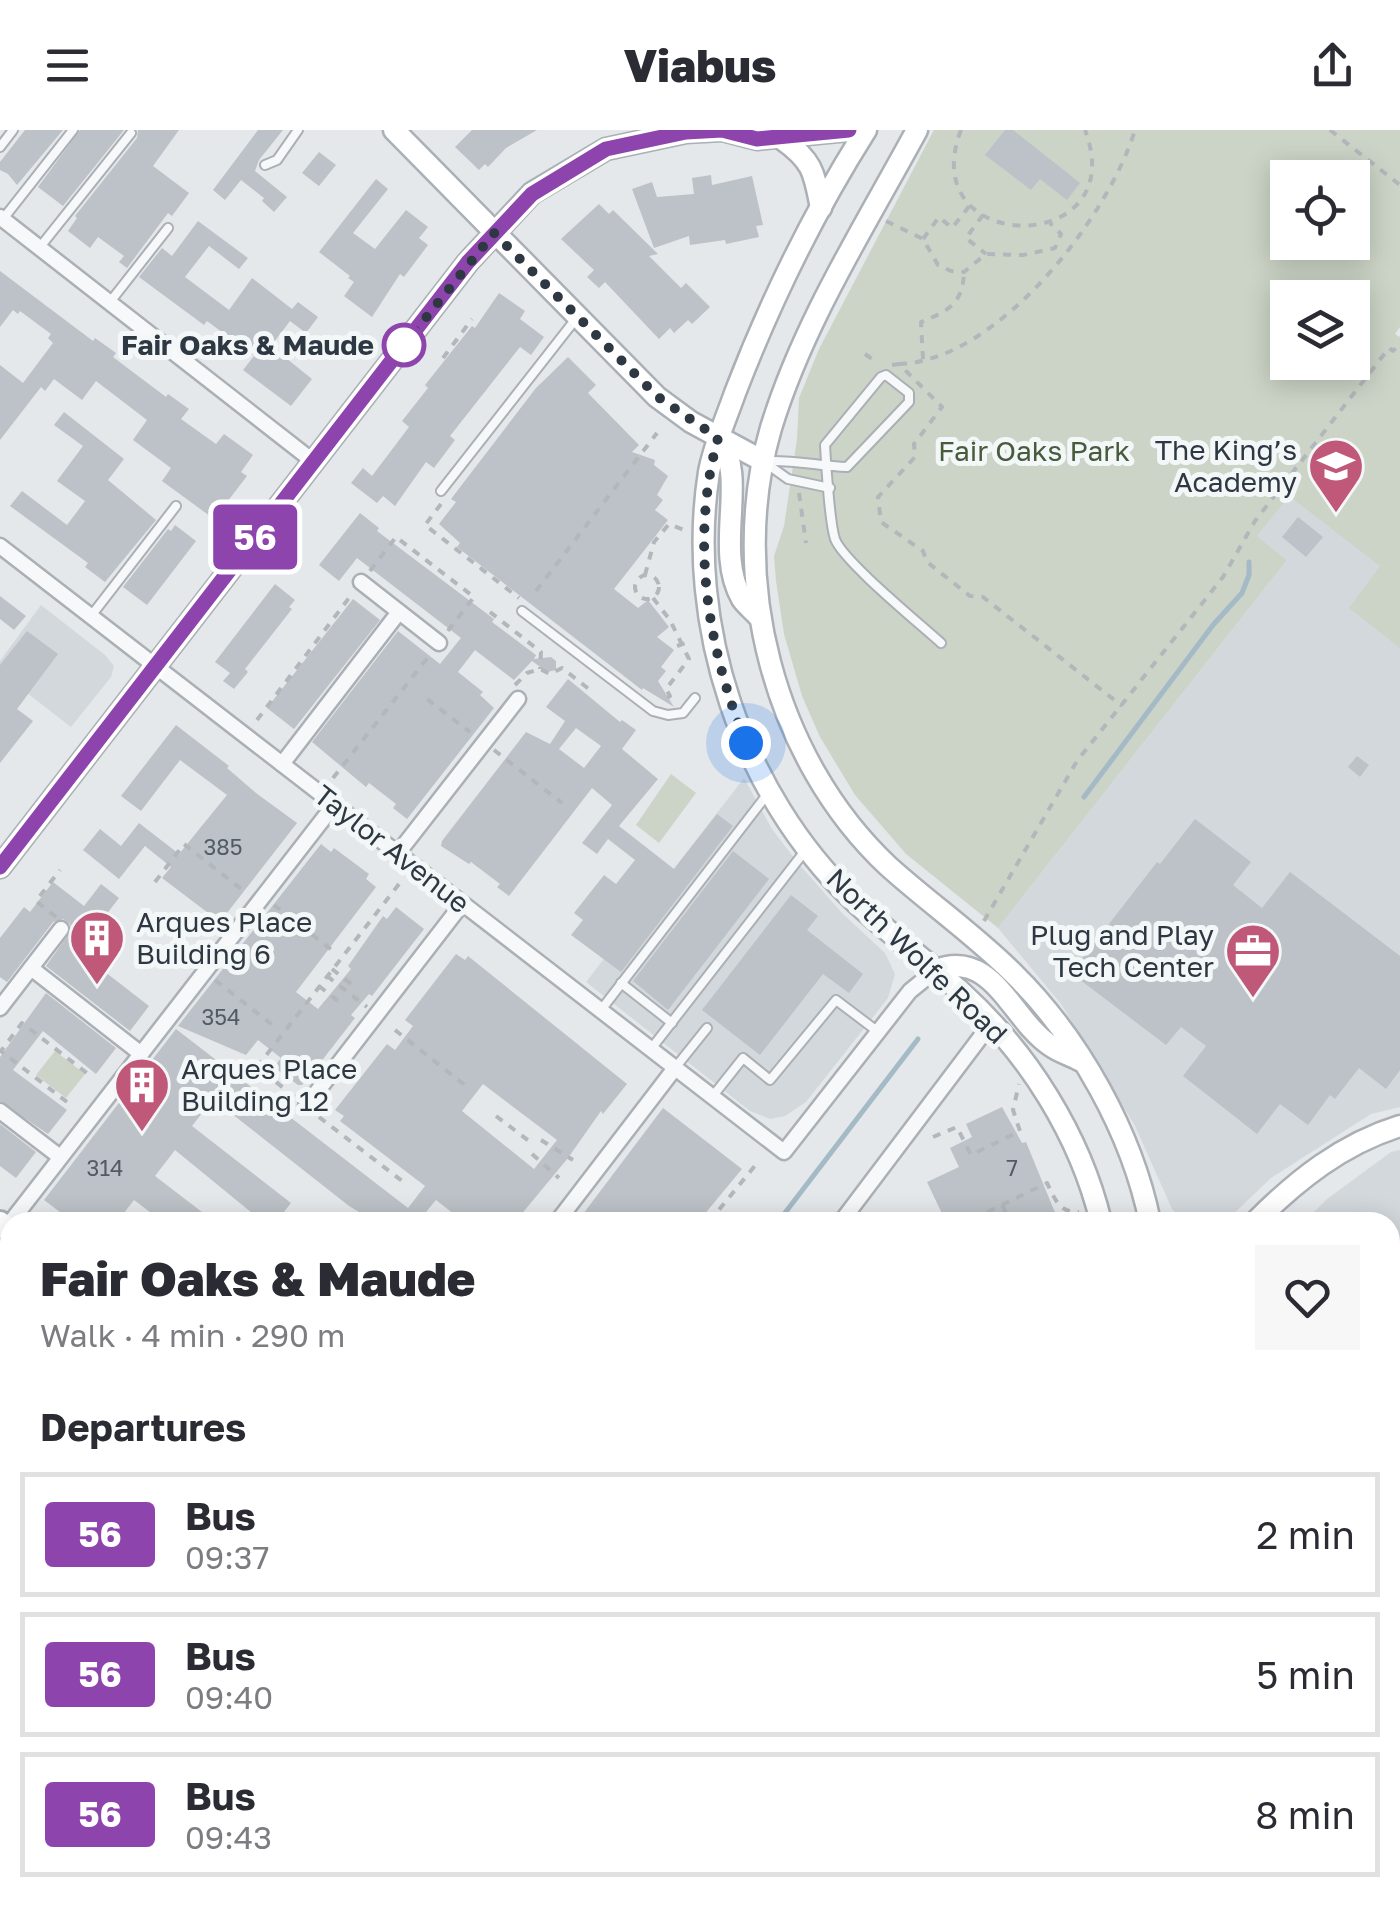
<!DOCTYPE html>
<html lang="en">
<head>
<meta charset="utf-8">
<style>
	body { margin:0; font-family:"Golos Text",sans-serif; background:#f7f7f7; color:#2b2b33; height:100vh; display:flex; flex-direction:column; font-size:38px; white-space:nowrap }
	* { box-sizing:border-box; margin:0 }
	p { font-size:32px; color:#7c7c81 }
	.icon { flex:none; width:55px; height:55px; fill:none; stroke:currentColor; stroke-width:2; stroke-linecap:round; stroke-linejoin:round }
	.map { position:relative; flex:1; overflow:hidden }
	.drawer { position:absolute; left:0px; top:1082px; width:1400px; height:702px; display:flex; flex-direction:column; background:#fff; border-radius:30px 30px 0 0; box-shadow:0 5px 25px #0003 }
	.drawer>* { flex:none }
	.badge { padding:0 20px; border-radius:8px; font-size:35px; line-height:65px }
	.tools { position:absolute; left:1270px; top:30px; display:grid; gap:20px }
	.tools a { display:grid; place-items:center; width:100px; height:100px; border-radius:0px; background:#fff; box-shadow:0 5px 25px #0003; font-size:50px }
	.you { position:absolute; width:50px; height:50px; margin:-25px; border:8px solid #fff; border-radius:50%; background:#1a73e8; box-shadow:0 0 0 15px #1a73e833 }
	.map>.badge { position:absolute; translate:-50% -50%; box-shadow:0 0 0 5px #fff }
	h2 { padding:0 40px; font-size:38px; line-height:90px }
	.round { display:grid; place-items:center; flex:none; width:105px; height:105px; border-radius:0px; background:#f7f7f7 }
	.headline { display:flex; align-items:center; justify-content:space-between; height:170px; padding:0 40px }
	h1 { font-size:48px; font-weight:800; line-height:75px }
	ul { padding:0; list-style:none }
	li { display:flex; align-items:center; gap:30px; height:125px; margin:0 20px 15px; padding:0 20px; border:5px solid #e1e1e2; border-radius:0px }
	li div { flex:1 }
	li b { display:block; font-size:38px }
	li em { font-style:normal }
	li .badge { min-width:110px; font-weight:700; text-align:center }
	header { display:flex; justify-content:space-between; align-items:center; height:130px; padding:0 40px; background:#fff; font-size:45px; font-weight:800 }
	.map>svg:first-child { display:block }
	.built { fill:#d3d8dc }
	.green { fill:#ccd4c7; fill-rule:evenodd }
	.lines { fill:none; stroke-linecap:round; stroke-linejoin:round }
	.stream { stroke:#a4bac6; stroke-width:5 }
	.building { fill:#bcc2c7; fill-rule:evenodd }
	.lane-casing { stroke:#aab0b5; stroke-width:12 }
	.street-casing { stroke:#aab0b5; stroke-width:19 }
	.secondary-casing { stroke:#aab0b5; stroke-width:25 }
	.primary-casing { stroke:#a5aeb5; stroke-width:28 }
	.highway-casing { stroke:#8e98a0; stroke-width:32 }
	.path { stroke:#b3b7bb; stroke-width:4; stroke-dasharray:8 8; stroke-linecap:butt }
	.lane { stroke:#f7f8f9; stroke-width:8 }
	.street { stroke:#f7f8f9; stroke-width:14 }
	.secondary { stroke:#fff; stroke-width:20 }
	.primary { stroke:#fff; stroke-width:22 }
	.highway { stroke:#fff; stroke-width:28 }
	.line-casing { stroke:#fff; stroke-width:22 }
	.line { stroke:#8e44ad; stroke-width:15 }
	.walk { stroke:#2e3842; stroke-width:10; stroke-dasharray:0 18 }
	.stop-dot { fill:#fff; stroke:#8e44ad; stroke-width:5 }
	.labels { text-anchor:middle; stroke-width:10; stroke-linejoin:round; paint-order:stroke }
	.number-label { font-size:22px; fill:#525a63 }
	.stop-label { font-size:28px; font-weight:bold; fill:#2e3842; stroke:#f4f7f8; text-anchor:end }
	.poi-label { font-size:28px; fill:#2e3842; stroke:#f4f7f8; text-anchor:end }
	.park-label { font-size:28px; fill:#485c3d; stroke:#f4f7f8 }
	.street-label { font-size:28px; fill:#2e3842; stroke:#f4f7f8 }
</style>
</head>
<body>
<header><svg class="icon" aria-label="menu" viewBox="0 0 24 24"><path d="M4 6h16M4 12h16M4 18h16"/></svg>Viabus<svg class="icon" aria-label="share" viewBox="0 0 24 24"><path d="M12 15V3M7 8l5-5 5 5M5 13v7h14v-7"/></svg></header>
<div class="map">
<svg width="1400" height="1783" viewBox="0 0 1400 1783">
	<rect width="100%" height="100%" fill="#e5e8eb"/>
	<g class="built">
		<path d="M1400,223V977L1371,984L1271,1048L1225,1092H1186L1172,1079L1135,996L1061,874L998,798L1287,430L1257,406Z"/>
		<path d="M41,475L105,525L114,536L111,547L71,597L0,542V531Z"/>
		<path d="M744,648L772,699L797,732L842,783L885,823L895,844L888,868L806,972L785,986L770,989L750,981L586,852Z"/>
		<path d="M1400,1020V1783H1278L1259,1775H1390V1092H1304L1327,1069L1391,1022Z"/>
		<path d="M0,1134L10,1142V1303L0,1316Z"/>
	</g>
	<g class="green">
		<path d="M934,0H1400V197L1395,204L1400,207V518L1349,478L1380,436L1289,366L1257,406L1287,430L998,798L906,724L855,665L820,607L802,566L784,504L776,451L774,426L784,396L797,309L799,268L819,219ZM1288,48H1352V112H1288ZM1288,168H1352V232H1288Z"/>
		<path d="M671,644L696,663L659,713L636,695Z"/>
		<path d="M55,921L85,944L66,968L36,945Z"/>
	</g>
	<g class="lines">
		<g class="stream">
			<path d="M1084,667L1213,495L1242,463L1249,445V432"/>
			<path d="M778,1092L918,909"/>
			<path d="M209,1783L215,1775"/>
		</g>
	</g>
	<g class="building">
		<path d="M25,0H63L17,55L8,44L0,40V32Z"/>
		<path d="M80,0H124L63,76L38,57Z"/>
		<path d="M138,0H179L153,36L189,63L172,86L168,83L127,138L119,132L124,126L98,107L90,118L68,101L77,88L75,86L137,8Z"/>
		<path d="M258,0H283L259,30L255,41L287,67L274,82L262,71L264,68L241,50L225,70L213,60Z"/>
		<path d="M472,0H537L506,18L488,37L485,34L479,40L455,17Z"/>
		<path d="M1005,0H1013L1080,53L1067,70L1040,49L1031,60L985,25Z"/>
		<path d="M319,22L336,35L319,56L302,43Z"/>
		<path d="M711,45L712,55L752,46L763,95L756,96L759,107L726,114L725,110L690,115L689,106L654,118L632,59L652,52L657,67L694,64L692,48Z"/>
		<path d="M376,49L388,59L353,103L375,119L406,80L428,97L419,108L428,115L404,147L400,144L372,187L344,166L354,152L348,148L350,146L319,122Z"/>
		<path d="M599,74L609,84L613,80L658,124L649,126L681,158L686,153L710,177L692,194L688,190L674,203L670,198L659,209L605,152L599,158L587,147L594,140L561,109Z"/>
		<path d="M198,91L248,128L239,139L209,116L185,147L229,180L252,148L292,179L298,172L318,187L306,203L290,191L271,216L312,249L291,276L243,240L254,226L207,191L204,195L139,147L162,118L172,126Z"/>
		<path d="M0,141L93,211L95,208L116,223L113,227L166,267L168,264L189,279L181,289L216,314L224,304L253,325L241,342L247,346L214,389L162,351L171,338L133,310L147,290L96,251L82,270L54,249L45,261L41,257L0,310V235L23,253L53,213L48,208L51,204L20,181L18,184L13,180L0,197Z"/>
		<path d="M499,163L525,181L520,189L544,207L531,225L520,217L450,306L455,310L434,338L426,332L395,376L383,366L377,373L351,353L363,338L372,346L409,297L402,291L428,258L425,255L472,196L475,198Z"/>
		<path d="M568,227L596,255L588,263L639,315L632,322L655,330L654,335L668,346L657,365L663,370L655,380L668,390L614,459L638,478L648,470L669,497L657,507L674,520L661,537L666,541L658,551L674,577L643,558L642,560L457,417L460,413L439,394L456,372L451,369L536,258Z"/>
		<path d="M64,282L124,329L108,350L156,390L105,452L85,437L88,433L10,376L22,361L67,395L85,371L57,351L83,316L54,295Z"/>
		<path d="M360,383L379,398L377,401L494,489L492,492L536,525L534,529L551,527L556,531V540L547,542L532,531L514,550L475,520L458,542L483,562L480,565L494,578L407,689L393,678L396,674L369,653L366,657L312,612L398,501L440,534L461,508L357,428L339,451L319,435Z"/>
		<path d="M1298,387L1323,407L1306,427L1282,407Z"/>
		<path d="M175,395L196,411L147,475L123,457L168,399L171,401Z"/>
		<path d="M275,454L295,470L289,477L292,479L245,539L248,542L234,559L223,551L230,543L215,532Z"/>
		<path d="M0,466L26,486L14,500L0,489Z"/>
		<path d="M353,469L380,490L294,599L267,578Z"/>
		<path d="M27,501L58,524L17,579L33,591L0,633V535Z"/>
		<path d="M568,549L620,592L622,590L636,600L622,619L658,649L619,696L674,739L717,684L733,696L621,842L571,805L583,790L574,783L604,745L616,754L635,730L608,709L597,724L582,713L612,675L592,658L509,766L497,757L500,754L471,732L469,734L441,716L442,711L526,602L550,614L565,591L546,577ZM576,598L601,616L584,638L559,619Z"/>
		<path d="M176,595L229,636L227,638L256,663L297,693L220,792L162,748L171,737L145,716L119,749L83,720L100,699L121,716L139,693L179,724L227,665L180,630L141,681L121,666Z"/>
		<path d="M1357,626L1369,635L1360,647L1348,637Z"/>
		<path d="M1195,689L1251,732L1233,755L1262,778L1290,742L1400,826V940L1386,959L1359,938L1335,969L1330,965L1308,995L1280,974L1257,1004L1183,946L1206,916L1181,897L1166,915L1071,843L1157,732L1160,734Z"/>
		<path d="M321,714L331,722L334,718L369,744L366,749L376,757L296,862L318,879L351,839L348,836L383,786L387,789L396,777L424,799L372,866L369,864L351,885L355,888L313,942L302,955H298L274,937L281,928L258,910L246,925L178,896Z"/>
		<path d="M733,721L769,749L668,880L633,851Z"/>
		<path d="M53,752L84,776L101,754L119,768L78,821L149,876L130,901L46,836L71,801L70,794L63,789L53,792L7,852L0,847V808L24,777L30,782Z"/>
		<path d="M791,765L818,786L807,800L863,844L849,863L823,844L760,925L702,880Z"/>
		<path d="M456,824L465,830L468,826L627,954L603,984L601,981L568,1028L515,1092H464L436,1070L421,1088L426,1092H375L349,1076L213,969L192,996L291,1073L276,1092H263L175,1020L155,1046L215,1092H163L134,1070L117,1092H73L44,1070L176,899L408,1078L425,1056L340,991L344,986L335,980L387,914L395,920L413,896L405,890ZM483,954L557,1010L534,1039L462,981Z"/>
		<path d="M46,863L116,918L96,944L43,901L13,940L67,980L48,1004L0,971V927Z"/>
		<path d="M1002,977L1022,1013L1026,1012L1056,1085L1040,1092H946L927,1052L959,1037L950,1018L972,1007L966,994Z"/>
		<path d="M663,978L742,1039L698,1092H577Z"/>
		<path d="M0,994L36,1022L16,1048L0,1036Z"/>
	</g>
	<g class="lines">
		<g class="lane-casing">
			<g id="lane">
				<path d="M0,17L13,0"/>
				<path d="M265,35L277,30L298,0"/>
				<path d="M3,89L73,0"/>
				<path d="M40,117L131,3"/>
				<path d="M110,172L168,98"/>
				<path d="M768,331C795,330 820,336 847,337L909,272V263L886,245L881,247L825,315C826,333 830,394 835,409C843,431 919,493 941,513"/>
				<path d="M767,334L788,349L830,358"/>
				<path d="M441,361L575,190"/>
				<path d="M522,481L653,581L668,585L683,583L695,568"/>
				<path d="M91,486L176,376"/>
				<path d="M621,853L672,893"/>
				<path d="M601,880L769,662"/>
				<path d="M651,919L805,721"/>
				<path d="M675,938L707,898"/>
				<path d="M712,967L743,928L770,950L836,870L877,901"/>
				<path d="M0,1123L10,1110"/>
				<path d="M0,1158L10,1165"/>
				<path d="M0,1206L10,1193"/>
				<path d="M0,1295L10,1282"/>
				<path d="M1390,1483L1400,1487"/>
				<path d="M1390,1597L1400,1574"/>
				<path d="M1299,1783L1302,1775"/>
			</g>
		</g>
		<g class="street-casing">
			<g id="street">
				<path d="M0,87L314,332"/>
				<path d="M0,416L784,1022L910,861L936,840"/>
				<path d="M361,452L439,513"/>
				<path d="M282,634L399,482"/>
				<path d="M398,723L518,569"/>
				<path d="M31,838L140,923"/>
				<path d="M0,878L61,799"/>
				<path d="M306,976L462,774"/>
				<path d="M0,981L60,1027"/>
				<path d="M557,1092L675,938"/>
				<path d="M841,1092L992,892"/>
				<path d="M6,1098L334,675"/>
				<path d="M593,1783L599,1775"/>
			</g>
		</g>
		<g class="secondary-casing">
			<g id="secondary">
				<path d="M394,0L657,267L691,292L763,331"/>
				<path d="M866,0C814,82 770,172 735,263C726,289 714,315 709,342C685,494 742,664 853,770C888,803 927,831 962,863C1028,923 1080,1005 1101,1092"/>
				<path d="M917,0C865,96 803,193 771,298C727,448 774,629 888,736C929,773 975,805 1014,844C1079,908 1132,1003 1150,1092"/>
				<path d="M782,9C813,31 814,42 821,78"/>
				<path d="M719,310C749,346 713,419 742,469C746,475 754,481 758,486"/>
				<path d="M0,737L468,132L532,63L606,19L686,2L722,0L757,9L849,0"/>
				<path d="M936,840C993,818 1012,891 1051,916C1059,922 1070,925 1079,930"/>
				<path d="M1255,1092C1297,1050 1342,1014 1400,996"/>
				<path d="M1067,1783L1073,1775"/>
				<path d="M1131,1783L1135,1775"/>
			</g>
		</g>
		<g class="primary-casing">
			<g id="primary">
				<path d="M0,1093L10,1101"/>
				<path d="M1214,1775L1232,1783"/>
			</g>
		</g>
		<g class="highway-casing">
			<g id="highway">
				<path d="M0,1351L10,1339"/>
				<path d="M0,1704L10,1718"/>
				<path d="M60,1775L68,1783"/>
			</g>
		</g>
		<g class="path">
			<path d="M961,0C912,127 1134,128 1085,0"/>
			<path d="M1330,0L1400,55"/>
			<path d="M983,85L966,108L986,124"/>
			<path d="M886,91L923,109L938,135L951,141L964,142L986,124L1023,125L1055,118L1061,104L1050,93"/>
			<path d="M923,109L939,87L952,98L971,74"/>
			<path d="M865,224L878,233"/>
			<path d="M443,228L472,189"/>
			<path d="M923,229L921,192C948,181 963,174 964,142"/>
			<path d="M899,234C998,231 1108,88 1135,0"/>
			<path d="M892,235L899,234L942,277L914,314L915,327L878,367L881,392L923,421L927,432L970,466L983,467L1122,576"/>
			<path d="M799,363L806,413"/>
			<path d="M441,374L425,395L519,468"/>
			<path d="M370,441L396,407L474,467L447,502"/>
			<circle cx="647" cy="457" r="12"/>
			<path d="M645,445L654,412L669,394L684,400"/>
			<path d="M536,461L657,303"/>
			<path d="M653,468L670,490L689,529L666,559L670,566L664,570"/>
			<path d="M490,482L541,522L540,539"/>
			<path d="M677,516L692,511"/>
			<path d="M515,555L527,543L540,539L550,544L562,538L594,563"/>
			<path d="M427,569L470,602"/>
			<path d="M257,590L352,464"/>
			<path d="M494,620L562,673"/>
			<path d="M333,648L429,526"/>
			<path d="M155,752L184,714L245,762"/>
			<path d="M274,775L333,821"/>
			<path d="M56,787L36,771L60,740"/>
			<path d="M984,791L1077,631L1223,447L1255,391L1389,218L1393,221L1400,213"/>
			<path d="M76,801L104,823"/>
			<path d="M332,839L351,854"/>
			<path d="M327,846L367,877"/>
			<path d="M215,850L275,897"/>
			<path d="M319,856L338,871"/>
			<path d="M395,900L466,956"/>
			<path d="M295,967L257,937L399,754"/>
			<path d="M67,972L1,921L22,893L88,944"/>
			<path d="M496,986L529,1011"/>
			<path d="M319,987L406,1054"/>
			<path d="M933,1007L957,997L971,1025L1020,1001L1013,980L1019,954"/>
			<path d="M541,1010L573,1030"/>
			<path d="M532,1024L559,1048"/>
			<path d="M1002,1075L1011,1092"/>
			<path d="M973,1089L1047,1053C1055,1069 1059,1083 1079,1082"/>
			<path d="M709,1092L758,1032"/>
			<path d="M0,1458L10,1466"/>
			<path d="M0,1500L10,1487"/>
			<path d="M9,1527L10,1528"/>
			<path d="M0,1544L7,1550L10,1547"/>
			<path d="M0,1563L7,1550"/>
			<path d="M4,1638L10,1631"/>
		</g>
		<use href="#lane" class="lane"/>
		<use href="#street" class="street"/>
		<use href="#secondary" class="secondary"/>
		<use href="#primary" class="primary"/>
		<use href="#highway" class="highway"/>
	</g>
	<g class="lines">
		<g class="line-casing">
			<path id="line" d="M0,737L468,132L532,64L606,19L686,2L722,0L757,9L849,0"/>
		</g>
		<use href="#line" class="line"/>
		<path class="walk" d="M404,215L494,103L658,267L718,308C690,409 707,517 746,613"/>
	</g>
	<defs>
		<g id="school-pin" transform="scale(2.875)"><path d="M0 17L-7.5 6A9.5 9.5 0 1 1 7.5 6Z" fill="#c05979" stroke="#f4f7f8"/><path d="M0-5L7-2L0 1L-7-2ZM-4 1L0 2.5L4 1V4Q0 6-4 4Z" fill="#fff"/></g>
		<g id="building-pin" transform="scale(2.875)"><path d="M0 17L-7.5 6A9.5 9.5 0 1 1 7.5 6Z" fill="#c05979" stroke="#f4f7f8"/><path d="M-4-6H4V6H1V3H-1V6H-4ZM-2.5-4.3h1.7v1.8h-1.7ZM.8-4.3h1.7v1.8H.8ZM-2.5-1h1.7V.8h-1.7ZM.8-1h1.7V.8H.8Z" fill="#fff"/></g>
		<g id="office-pin" transform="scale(2.875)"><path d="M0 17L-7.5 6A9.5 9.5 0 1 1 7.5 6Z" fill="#c05979" stroke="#f4f7f8"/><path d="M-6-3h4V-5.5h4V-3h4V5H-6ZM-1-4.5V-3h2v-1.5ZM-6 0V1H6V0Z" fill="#fff"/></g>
	</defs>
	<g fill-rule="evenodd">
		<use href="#school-pin" x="1336" y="336"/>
		<use href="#building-pin" x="97" y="808"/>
		<use href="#office-pin" x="1253" y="821"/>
		<use href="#building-pin" x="142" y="955"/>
	</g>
	<circle class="stop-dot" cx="404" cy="215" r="20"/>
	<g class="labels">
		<g class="number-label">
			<text x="223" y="725">385</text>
			<text x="221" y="895">354</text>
			<text x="105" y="1046">314</text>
			<text x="1012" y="1046">7</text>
		</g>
		<g class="stop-label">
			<text x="374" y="225">Fair Oaks &amp; Maude</text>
		</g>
		<g class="poi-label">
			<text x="1297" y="330">The King’s<tspan x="1297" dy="32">Academy</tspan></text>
			<text x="136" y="802" text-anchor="start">Arques Place<tspan x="136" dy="32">Building 6</tspan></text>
			<text x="1214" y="815">Plug and Play<tspan x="1214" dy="32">Tech Center</tspan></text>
			<text x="181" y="949" text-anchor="start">Arques Place<tspan x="181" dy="32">Building 12</tspan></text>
		</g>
		<g class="park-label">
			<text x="1034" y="331">Fair Oaks Park</text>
		</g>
		<g class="street-label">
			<text transform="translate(392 719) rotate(38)" y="10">Taylor Avenue</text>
			<text transform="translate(917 826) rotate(44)" y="10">North Wolfe Road</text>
		</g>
	</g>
</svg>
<div class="tools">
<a><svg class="icon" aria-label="locate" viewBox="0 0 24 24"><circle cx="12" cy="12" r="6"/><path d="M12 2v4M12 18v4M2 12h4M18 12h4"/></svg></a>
<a><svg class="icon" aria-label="layers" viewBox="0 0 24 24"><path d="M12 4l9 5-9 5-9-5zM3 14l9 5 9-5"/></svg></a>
</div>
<div class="you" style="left:746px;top:613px"></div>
<b class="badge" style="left:255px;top:407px;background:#8e44ad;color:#fff">56</b>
<section class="drawer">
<div class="headline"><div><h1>Fair Oaks &amp; Maude</h1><p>Walk · 4 min · 290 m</p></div><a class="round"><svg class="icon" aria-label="heart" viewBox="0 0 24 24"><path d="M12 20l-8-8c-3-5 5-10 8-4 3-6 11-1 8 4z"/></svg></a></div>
<h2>Departures</h2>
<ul>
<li><span class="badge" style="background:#8e44ad;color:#fff">56</span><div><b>Bus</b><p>09:37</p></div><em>2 min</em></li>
<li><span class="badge" style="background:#8e44ad;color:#fff">56</span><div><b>Bus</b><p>09:40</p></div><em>5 min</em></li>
<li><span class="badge" style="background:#8e44ad;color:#fff">56</span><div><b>Bus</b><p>09:43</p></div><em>8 min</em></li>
</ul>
</section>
</div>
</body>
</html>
